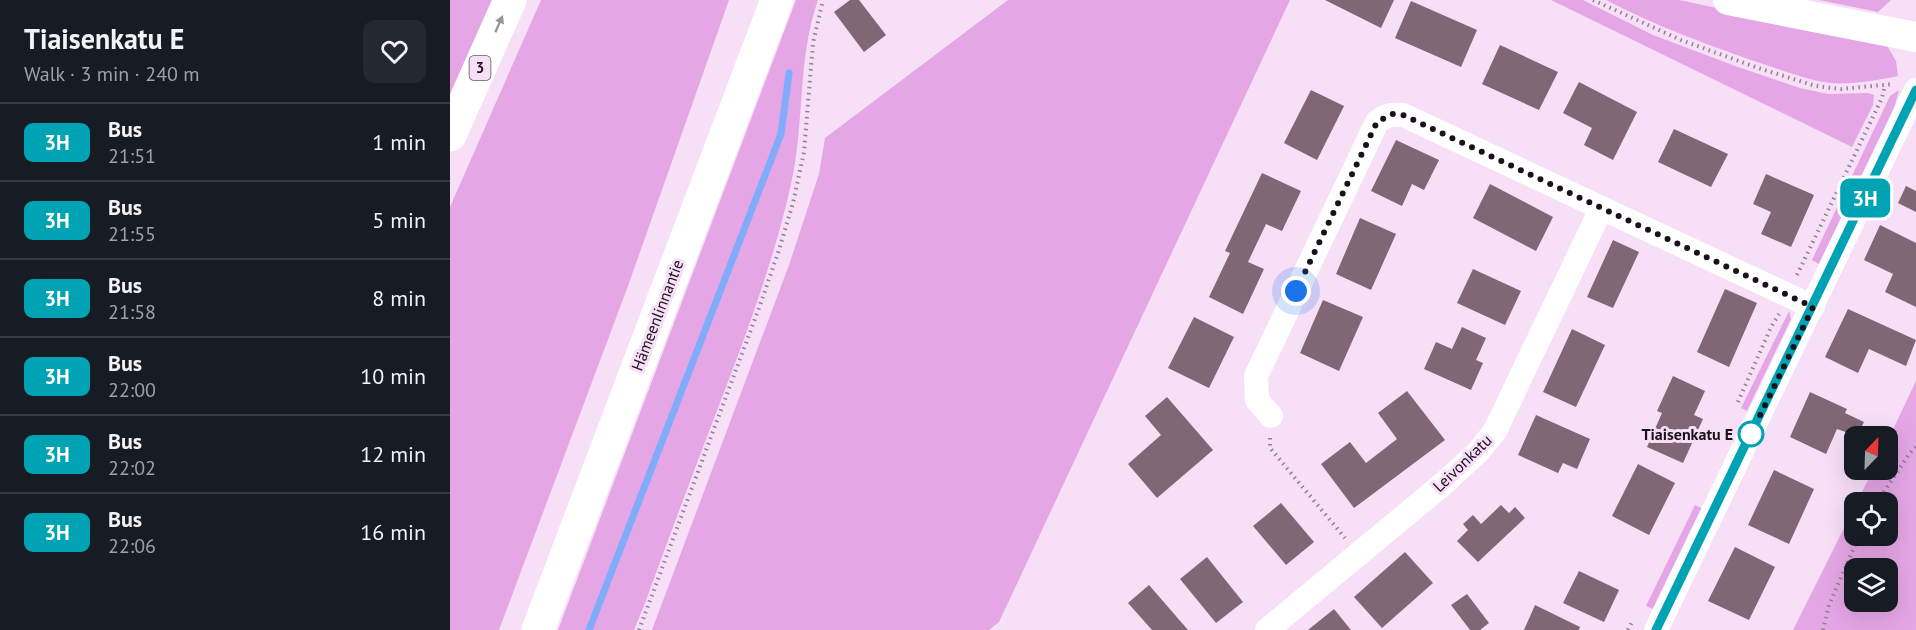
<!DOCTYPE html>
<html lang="en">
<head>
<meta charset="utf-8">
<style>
	body { margin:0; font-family:"PT Sans",sans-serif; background:#242831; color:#f1f3f6; height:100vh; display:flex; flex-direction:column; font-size:22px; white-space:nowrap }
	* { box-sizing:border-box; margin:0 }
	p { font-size:20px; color:#9ea1a6 }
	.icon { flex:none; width:33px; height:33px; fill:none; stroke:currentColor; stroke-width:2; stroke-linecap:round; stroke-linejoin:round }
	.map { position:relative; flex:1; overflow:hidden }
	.side { display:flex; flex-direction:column; background:#171b24; width:450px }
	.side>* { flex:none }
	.badge { padding:0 12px; border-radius:9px; font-size:21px; line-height:39px }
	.needle { width:39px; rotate:23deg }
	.buttons { position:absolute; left:1394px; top:426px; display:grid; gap:12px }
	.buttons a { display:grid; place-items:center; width:54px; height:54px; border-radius:12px; background:#171b24; box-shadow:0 6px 24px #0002; font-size:30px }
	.you { position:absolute; width:30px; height:30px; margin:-15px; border:4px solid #fff; border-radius:50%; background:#1a73e8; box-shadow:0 0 0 9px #1a73e833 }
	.map>.badge { position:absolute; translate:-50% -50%; box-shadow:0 0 0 3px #fff }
	.round { display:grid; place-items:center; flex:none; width:63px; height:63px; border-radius:12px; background:#242831 }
	.overview { display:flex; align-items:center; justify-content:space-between; height:102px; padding:0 24px }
	h1 { font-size:28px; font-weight:700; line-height:45px }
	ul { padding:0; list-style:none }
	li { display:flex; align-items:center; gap:18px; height:78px; padding:0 24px; border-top:2px solid #363941 }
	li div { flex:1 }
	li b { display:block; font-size:22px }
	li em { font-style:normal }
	li .badge { min-width:66px; font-weight:700; text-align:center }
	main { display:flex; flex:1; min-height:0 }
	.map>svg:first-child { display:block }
	.green { fill:#e5a6e6; fill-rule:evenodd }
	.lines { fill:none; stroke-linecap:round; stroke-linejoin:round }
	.stream { stroke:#81acfc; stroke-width:7 }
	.building { fill:#816676 }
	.path { stroke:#918192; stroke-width:4; stroke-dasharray:1.5 4.5; stroke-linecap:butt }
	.minor { stroke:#fff; stroke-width:24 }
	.tertiary { stroke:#fff; stroke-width:30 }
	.secondary { stroke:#fff; stroke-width:33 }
	.motorway { stroke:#fff; stroke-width:33 }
	.oneway { fill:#989498 }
	.line-casing { stroke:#fff; stroke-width:14 }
	.line { stroke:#00a3b4; stroke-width:9 }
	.walk { stroke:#1a121b; stroke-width:6; stroke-dasharray:0 10.8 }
	.stop-dot { fill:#fff; stroke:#00a3b4; stroke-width:3 }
	.labels { text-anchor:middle; stroke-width:6; stroke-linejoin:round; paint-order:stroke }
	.shield { fill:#f7dff7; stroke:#5c505d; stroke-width:1.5 }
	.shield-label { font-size:15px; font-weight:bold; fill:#1a121b }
	.street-label { font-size:16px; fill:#1a121b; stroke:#f7dff7 }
	.stop-label { font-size:16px; font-weight:bold; fill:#1a121b; stroke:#f7dff7; text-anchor:end }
</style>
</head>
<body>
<main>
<section class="side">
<div class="overview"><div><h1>Tiaisenkatu E</h1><p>Walk · 3 min · 240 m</p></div><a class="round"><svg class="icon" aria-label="heart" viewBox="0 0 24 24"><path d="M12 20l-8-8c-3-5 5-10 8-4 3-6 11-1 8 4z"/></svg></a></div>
<ul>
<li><span class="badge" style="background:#00a3b4;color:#fff">3H</span><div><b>Bus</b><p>21:51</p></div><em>1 min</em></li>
<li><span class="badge" style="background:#00a3b4;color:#fff">3H</span><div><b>Bus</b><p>21:55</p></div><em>5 min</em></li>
<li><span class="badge" style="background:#00a3b4;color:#fff">3H</span><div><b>Bus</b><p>21:58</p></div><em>8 min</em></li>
<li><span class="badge" style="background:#00a3b4;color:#fff">3H</span><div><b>Bus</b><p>22:00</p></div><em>10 min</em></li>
<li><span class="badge" style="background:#00a3b4;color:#fff">3H</span><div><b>Bus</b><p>22:02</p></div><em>12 min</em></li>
<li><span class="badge" style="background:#00a3b4;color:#fff">3H</span><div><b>Bus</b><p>22:06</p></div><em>16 min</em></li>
</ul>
</section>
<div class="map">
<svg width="1466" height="630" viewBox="0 0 1466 630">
	<rect width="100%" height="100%" fill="#f7dff7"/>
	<g class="green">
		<path d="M0,0H42L0,95Z"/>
		<path d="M91,0H279L178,286L49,630H0V207Z"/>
		<path d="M346,0H368C347,59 355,124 341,184C323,265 293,343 263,421C240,481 217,543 195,603L184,630H108Z"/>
		<path d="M558,0H840L549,622L539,630H202L339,265L369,174L375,138Z"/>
		<path d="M1101,0H1133L1203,35L1288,67L1350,88L1378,94L1418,93L1424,95L1423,105L1402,147Z"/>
		<path d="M1156,0H1229L1436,44L1446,61L1448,76C1431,80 1397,85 1380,83C1357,80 1335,71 1313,64C1260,46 1206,26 1156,0Z"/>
		<path d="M1369,0H1441L1428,12Z"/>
		<path d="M1449,90L1443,112L1369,264L1362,260L1440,96Z"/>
		<path d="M1339,311L1341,319L1297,411L1291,408Z"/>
		<path d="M1466,381V630H1343L1404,508V536H1437V502H1407L1423,470H1437V442ZM1404,568H1437V602H1404Z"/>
		<path d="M1245,505L1253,509L1203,609L1196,606Z"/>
	</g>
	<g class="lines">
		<path class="stream" d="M139,630L331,134L339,73"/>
	</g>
	<g class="building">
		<path d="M400,0H409L436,35L414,52L384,12Z"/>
		<path d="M875,0H944L931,28Z"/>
		<path d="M961,1L1027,30L1011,67L945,38Z"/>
		<path d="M1050,45L1108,72L1089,110L1032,84Z"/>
		<path d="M1129,82L1187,112L1163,160L1134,145L1142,128L1113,113Z"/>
		<path d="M861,90L894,106L867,160L834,143Z"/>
		<path d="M1224,129L1278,154L1261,187L1208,162Z"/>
		<path d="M946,140L989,160L974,190L962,184L952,206L921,191Z"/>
		<path d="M812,173L851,191L832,231L816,224L798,262L814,269L793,314L759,297L780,253L775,251Z"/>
		<path d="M1316,174L1364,195L1341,247L1311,234L1321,212L1303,204Z"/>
		<path d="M1040,184L1103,217L1086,251L1023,218Z"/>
		<path d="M1456,186L1466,191V212L1448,203Z"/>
		<path d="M910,218L946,234L921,290L886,274Z"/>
		<path d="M1430,225L1466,243V307L1435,292L1443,274L1414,260Z"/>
		<path d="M1163,240L1189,252L1163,308L1137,297Z"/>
		<path d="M1023,269L1071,291L1055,325L1007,303Z"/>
		<path d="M1275,289L1307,303L1279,367L1247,352Z"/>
		<path d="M873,300L913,317L889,371L850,353Z"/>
		<path d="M1398,309L1466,340L1456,366L1419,349L1408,373L1375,357Z"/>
		<path d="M744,317L784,337L759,388L718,368Z"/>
		<path d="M1012,327L1036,338L1026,360L1033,363L1021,390L974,369L986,342L1002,349Z"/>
		<path d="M1122,329L1155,345L1126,407L1093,392Z"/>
		<path d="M1223,376L1255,391L1244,415L1253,419L1233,463L1197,447L1212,413L1207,411Z"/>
		<path d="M957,391L995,440L904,508L871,464L900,442L916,463L947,439L928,413Z"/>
		<path d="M1360,392L1397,409L1395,413L1414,422L1407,436L1387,429L1376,454L1340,437Z"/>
		<path d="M717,397L763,450L707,498L678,464L711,435L695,416Z"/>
		<path d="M1086,415L1140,439L1127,469L1113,463L1108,473L1068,455Z"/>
		<path d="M1188,464L1225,483L1199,535L1162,516Z"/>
		<path d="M1324,470L1364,489L1339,544L1298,525Z"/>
		<path d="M831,503L864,542L836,565L803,526Z"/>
		<path d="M1051,505L1059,513L1065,507L1075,518L1028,562L1007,541L1018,530L1013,524L1023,515L1031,524Z"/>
		<path d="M1285,547L1325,567L1299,620L1258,601Z"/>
		<path d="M955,552L983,583L932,628L904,597Z"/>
		<path d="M757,557L793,602L766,623L730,579Z"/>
		<path d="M1129,571L1169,590L1154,622L1113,603Z"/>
		<path d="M699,585L738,630H702L678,603Z"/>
		<path d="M1017,594L1039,623L1030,630H1020L1001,605Z"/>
		<path d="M1085,605L1130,627L1129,630H1074Z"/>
		<path d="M884,609L901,630H858Z"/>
	</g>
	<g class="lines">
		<g class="path">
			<path d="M1143,0L1231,40L1308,68L1366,86L1391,89L1443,84"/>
			<path d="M1347,275L1432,98L1435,85"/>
			<path d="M1288,402L1321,327L1329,314"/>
			<path d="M820,438V448L895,538"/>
			<path d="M1427,502L1460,453L1466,447"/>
			<path d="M189,630L309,308L329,250L343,203L354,152L363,43L373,0"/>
			<path d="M1178,630L1183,620"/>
			<path d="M1373,630L1379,605L1409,536"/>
		</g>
		<g class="minor">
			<path d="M821,416L807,400L806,376L927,122C936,115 942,114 953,115L1363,307"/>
			<path d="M817,630L993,484L1028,452L1045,431L1151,209"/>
			<path d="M1206,630L1466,90"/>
		</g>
		<path class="tertiary" d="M1278,0L1466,37"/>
		<path class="secondary" d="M88,630L327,0"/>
		<path class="motorway" d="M0,135L60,0"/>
	</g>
	<defs><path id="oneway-solid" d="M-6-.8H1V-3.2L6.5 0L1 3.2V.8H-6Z" transform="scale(1.5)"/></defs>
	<use class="oneway" href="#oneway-solid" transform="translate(49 24) rotate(-66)"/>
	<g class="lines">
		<g class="line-casing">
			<path id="line" d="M1206,630L1466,90"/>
		</g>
		<use href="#line" class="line"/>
		<path class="walk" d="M846,291L927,122L942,114L953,115L1363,307L1301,434"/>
	</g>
	<circle class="stop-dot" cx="1301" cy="434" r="12"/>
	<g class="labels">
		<rect class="shield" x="19.5" y="56" width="21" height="24" rx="4.5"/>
		<g class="shield-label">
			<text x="30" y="73">3</text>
		</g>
		<g class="street-label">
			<text transform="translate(207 315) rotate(-69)" y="6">Hämeenlinnantie</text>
			<text transform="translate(1012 463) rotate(-44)" y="6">Leivonkatu</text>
		</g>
		<g class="stop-label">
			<text x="1283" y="440">Tiaisenkatu E</text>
		</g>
	</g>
</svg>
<div class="buttons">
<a><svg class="needle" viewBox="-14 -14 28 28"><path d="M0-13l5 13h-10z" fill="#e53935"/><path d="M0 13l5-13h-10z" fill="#9ea1a6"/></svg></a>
<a><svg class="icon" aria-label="locate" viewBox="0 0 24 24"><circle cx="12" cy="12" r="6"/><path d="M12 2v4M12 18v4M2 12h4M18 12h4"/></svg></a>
<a><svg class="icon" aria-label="layers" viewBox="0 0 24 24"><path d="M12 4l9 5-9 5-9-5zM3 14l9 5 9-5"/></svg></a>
</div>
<div class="you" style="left:846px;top:291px"></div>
<b class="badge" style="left:1415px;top:198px;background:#00a3b4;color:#fff">3H</b>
</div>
</main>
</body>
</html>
